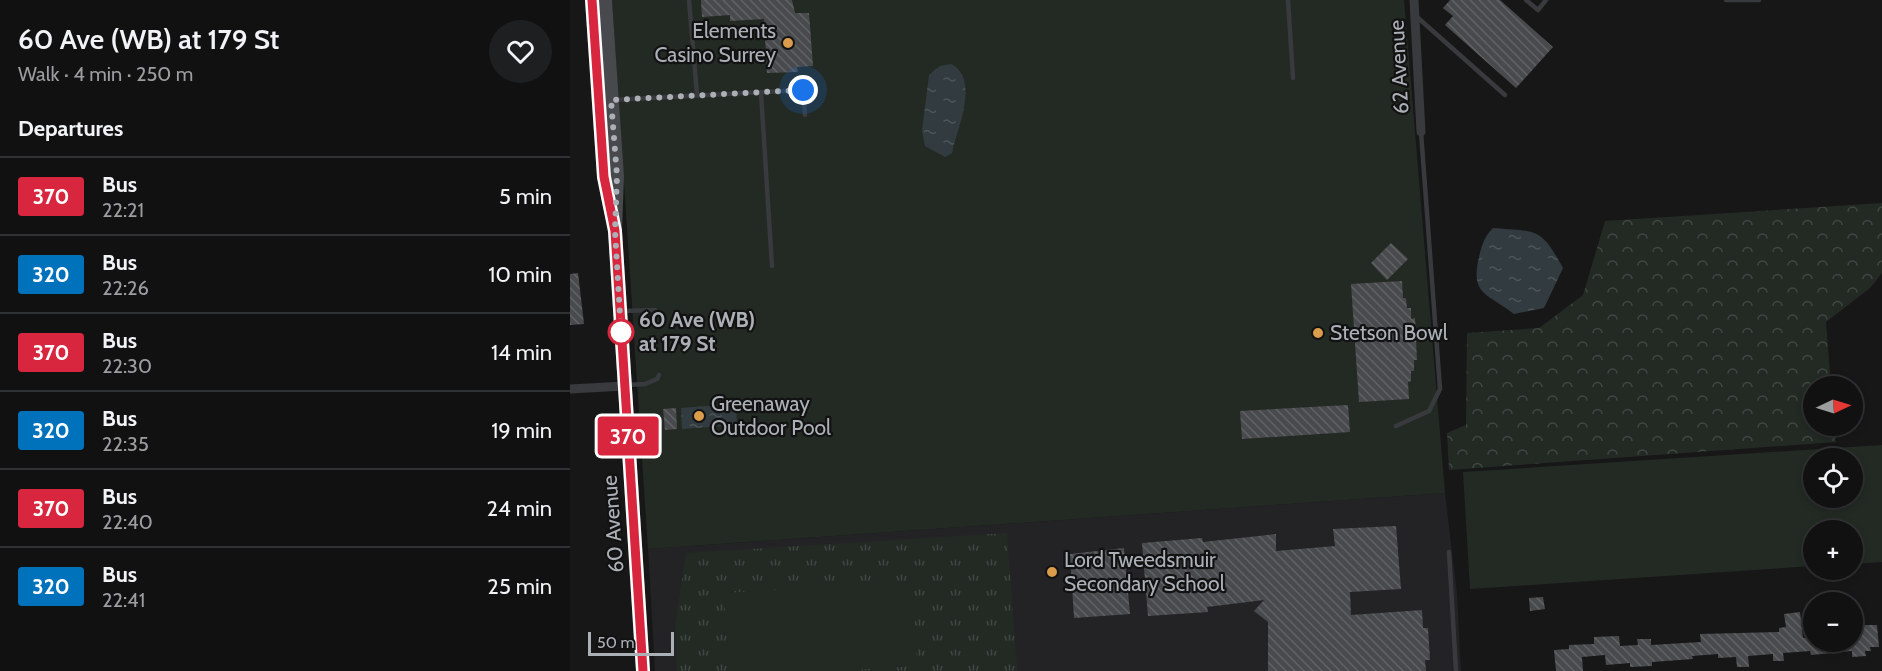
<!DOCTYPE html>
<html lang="en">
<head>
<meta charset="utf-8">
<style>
	body { margin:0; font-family:Cabin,sans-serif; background:#1e1f20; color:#f1f3f6; height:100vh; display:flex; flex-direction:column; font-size:22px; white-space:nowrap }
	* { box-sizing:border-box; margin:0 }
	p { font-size:20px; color:#9c9d9f }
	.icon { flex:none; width:33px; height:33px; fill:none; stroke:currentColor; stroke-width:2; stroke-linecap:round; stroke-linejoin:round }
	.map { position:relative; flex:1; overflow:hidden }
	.panel { display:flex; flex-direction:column; background:#111112; width:570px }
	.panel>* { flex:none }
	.badge { padding:0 12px; border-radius:4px; font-size:21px; line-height:39px }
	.needle { width:39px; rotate:86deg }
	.controls { position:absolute; left:1233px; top:376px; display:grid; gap:12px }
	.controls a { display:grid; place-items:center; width:60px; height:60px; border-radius:50%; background:#111112; box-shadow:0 3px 9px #0003,0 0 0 2px #303132; font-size:30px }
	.scale { position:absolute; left:18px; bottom:15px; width:86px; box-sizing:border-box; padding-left:6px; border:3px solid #abb0b7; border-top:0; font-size:16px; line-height:21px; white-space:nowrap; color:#abb0b7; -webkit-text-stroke:4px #121213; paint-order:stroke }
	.you { position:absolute; width:30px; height:30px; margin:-15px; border:4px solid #fff; border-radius:50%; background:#1a73e8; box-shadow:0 0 0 9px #1a73e833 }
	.map>.badge { position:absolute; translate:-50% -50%; box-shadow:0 0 0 3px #fff }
	h2 { padding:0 18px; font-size:22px; line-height:54px }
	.round { display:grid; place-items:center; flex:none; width:63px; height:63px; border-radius:32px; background:#1e1f20 }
	.summary { display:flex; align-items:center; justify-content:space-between; height:102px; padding:0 18px }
	h1 { font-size:28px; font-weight:600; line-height:45px }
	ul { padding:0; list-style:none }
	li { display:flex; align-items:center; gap:18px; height:78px; padding:0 18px; border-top:2px solid #303132 }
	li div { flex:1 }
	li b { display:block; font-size:22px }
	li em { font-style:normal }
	li .badge { min-width:66px; font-weight:700; text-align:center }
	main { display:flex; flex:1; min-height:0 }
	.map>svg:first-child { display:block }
	.built { fill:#232325 }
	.grass { fill:url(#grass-tufts) }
	.forest { fill:url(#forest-crowns) }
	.green { fill:#232a24; fill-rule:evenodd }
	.water { fill:url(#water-ripples) }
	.building { fill:url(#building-back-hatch) }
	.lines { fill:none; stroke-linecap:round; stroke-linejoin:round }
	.service { stroke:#383a3d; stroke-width:4.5 }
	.minor { stroke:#383a3d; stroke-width:9 }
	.secondary { stroke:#47494d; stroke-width:14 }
	.line-casing { stroke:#fff; stroke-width:14 }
	.line { stroke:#d7263d; stroke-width:9 }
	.walk { stroke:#abb0b7; stroke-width:6; stroke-dasharray:0 10.8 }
	.poi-dot { fill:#db9c4c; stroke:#121213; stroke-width:2 }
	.stop-dot { fill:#fff; stroke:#d7263d; stroke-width:3 }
	.labels { text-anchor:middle; stroke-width:4.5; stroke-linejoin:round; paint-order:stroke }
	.poi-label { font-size:21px; fill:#abb0b7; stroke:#121213; text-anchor:start }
	.street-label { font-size:21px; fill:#abb0b7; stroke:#121213 }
	.stop-label { font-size:21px; font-weight:bold; fill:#abb0b7; stroke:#121213; text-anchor:start }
</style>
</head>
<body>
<main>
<section class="panel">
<div class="summary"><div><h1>60 Ave (WB) at 179 St</h1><p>Walk · 4 min · 250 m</p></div><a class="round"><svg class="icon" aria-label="heart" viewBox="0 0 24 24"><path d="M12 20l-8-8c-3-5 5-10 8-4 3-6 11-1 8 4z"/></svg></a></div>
<h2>Departures</h2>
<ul>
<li><span class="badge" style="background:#d7263d;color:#fff">370</span><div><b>Bus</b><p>22:21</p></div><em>5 min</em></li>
<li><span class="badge" style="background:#0072bc;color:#fff">320</span><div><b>Bus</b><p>22:26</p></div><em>10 min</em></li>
<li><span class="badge" style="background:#d7263d;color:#fff">370</span><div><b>Bus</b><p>22:30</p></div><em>14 min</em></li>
<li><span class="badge" style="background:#0072bc;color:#fff">320</span><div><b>Bus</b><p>22:35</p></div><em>19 min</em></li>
<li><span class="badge" style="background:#d7263d;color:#fff">370</span><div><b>Bus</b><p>22:40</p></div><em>24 min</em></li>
<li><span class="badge" style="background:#0072bc;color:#fff">320</span><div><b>Bus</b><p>22:41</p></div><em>25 min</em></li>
</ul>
</section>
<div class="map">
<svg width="1312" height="671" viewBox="0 0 1312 671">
	<defs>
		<pattern id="grass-tufts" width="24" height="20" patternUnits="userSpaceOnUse" patternTransform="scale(1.5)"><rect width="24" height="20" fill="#232a24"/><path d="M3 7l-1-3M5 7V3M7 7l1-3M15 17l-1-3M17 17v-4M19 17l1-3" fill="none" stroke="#404642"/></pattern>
		<pattern id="forest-crowns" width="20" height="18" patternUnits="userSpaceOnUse" patternTransform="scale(1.5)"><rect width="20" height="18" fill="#232a24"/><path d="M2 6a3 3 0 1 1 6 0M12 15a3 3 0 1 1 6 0" fill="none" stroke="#404642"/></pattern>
		<pattern id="water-ripples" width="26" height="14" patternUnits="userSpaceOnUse" patternTransform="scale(1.5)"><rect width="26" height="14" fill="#323b40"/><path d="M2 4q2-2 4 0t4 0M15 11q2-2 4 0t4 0" fill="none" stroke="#4d5559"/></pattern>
		<pattern id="building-back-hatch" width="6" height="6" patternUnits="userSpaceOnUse" patternTransform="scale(1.5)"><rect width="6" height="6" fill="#494a4d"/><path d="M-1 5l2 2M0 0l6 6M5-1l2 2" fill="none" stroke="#616264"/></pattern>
	</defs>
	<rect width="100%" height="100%" fill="#171718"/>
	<path class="built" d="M875,493L887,594L891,671H85L78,549Z"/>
	<path class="grass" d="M437,533L447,671H107L105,627L116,553Z"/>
	<path class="forest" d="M1312,203V273L1300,288L1256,322L1261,387H1244V426H1264L1266,442L879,470L877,433L896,425L897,333L969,328L1013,295L1035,221Z"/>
	<g class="green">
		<path d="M42,0H834L875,493L78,549Z"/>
		<path d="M1312,445V562L1283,564L1282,531H1244L1243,566L900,589L893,472ZM1244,459H1282V498H1244Z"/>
		<path d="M343,582L347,666L264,671H159L154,593Z"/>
	</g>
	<g class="water">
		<path d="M381,64C409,78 389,126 383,148L382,153L375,157L355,146L352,131L359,75L370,66Z"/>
		<path d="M923,228C967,232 970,226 993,268L974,308L944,314C917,293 900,295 909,257C912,245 914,237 923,228Z"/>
		<path d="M166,404L167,425L112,429L111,408Z"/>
	</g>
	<g class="building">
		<path d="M131,0H222L225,13H239L243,66L227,67L228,72L197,73L194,19L160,21V15L132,17Z"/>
		<path d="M880,0H930L983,47L946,88L875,25L883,16L873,8Z"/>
		<path d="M821,243L838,259L817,280L801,263Z"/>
		<path d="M8,273L14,324L0,325V274Z"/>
		<path d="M832,281L833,298H836L837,308H841V319L845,318L847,360H844V371H841V381L838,382L839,399L789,402L781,284Z"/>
		<path d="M778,405L780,432L672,439L670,411Z"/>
		<path d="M106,408L107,429L95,430L93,409Z"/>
		<path d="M826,526L831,589L780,592L781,615L852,610L853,628H858L860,660H855L856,671H698V622L684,611L694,600L637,607L638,612L578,616L572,543L632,538L633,542L706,534V551L765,546L763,529Z"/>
		<path d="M554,548L560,614L504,618L500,554Z"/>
		<path d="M973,597L975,609L960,611L959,598Z"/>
		<path d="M1230,612L1233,638L1244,637V642H1282V623L1294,622V625H1307L1309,647H1300L1301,651H1295L1296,656L1282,657V651L1241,655L1240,651L1213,653L1214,661H1203V654L1178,656L1179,667H1167L1166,657L1148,658V654L1122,656L1123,659L1082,662V666L1060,667V663L1036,665L1035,655L1012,657L1013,671H986L984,650L999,649V645L1024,644V637L1049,636L1050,646L1068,645L1067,639H1081V645L1131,642L1130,634L1209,632V628L1216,627L1214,614Z"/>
	</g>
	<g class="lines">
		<g class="service">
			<path d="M119,0L127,95"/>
			<path d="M718,0L723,78"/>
			<path d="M956,0L968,10L976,0"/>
			<path d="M1156,0H1189"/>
			<path d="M847,17L935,95"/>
			<path d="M191,93L202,266"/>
			<path d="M42,100L233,90L235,115"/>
			<path d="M52,311L85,310"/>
			<path d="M57,385L75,384L87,379L89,375"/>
			<path d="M826,426L859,411L870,389L851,132"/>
			<path d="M879,552L886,671"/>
		</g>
		<g class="minor">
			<path d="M844,0L851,132"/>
			<path d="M0,389L55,386"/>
		</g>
		<g class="secondary">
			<path d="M22,0L34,177L40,207"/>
			<path d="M35,0L47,176L45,231L73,671"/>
		</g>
	</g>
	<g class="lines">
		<g class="line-casing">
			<path id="line" d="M22,0L34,177L45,231L73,671"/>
		</g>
		<use href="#line" class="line"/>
		<path class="walk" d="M51,332L45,231L47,176L41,100L233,90"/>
	</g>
	<g class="poi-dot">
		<circle cx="218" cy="43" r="6"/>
		<circle cx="748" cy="333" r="6"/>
		<circle cx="129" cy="416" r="6"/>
		<circle cx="482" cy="572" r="6"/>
	</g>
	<circle class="stop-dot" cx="51" cy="332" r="12"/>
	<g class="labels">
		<g class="poi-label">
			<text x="206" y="38" text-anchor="end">Elements<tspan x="206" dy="24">Casino Surrey</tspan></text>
			<text x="760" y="340">Stetson Bowl</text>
			<text x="141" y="411">Greenaway<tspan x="141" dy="24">Outdoor Pool</tspan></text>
			<text x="494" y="567">Lord Tweedsmuir<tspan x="494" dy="24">Secondary School</tspan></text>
		</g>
		<g class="street-label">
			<text transform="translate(829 67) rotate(-93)" y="7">62 Avenue</text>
			<text transform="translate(43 524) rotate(-94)" y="7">60 Avenue</text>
		</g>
		<g class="stop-label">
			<text x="69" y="327">60 Ave (WB)<tspan x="69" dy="24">at 179 St</tspan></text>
		</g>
	</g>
</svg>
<div class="controls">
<a><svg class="needle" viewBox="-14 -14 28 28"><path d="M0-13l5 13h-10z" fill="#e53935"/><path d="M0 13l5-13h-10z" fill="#9c9d9f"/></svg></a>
<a><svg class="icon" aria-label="locate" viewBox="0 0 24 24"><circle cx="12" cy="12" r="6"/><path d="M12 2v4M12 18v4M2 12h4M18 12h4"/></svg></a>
<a>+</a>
<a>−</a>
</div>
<div class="scale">50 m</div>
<div class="you" style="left:233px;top:90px"></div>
<b class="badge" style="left:58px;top:436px;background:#d7263d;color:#fff">370</b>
</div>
</main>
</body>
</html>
